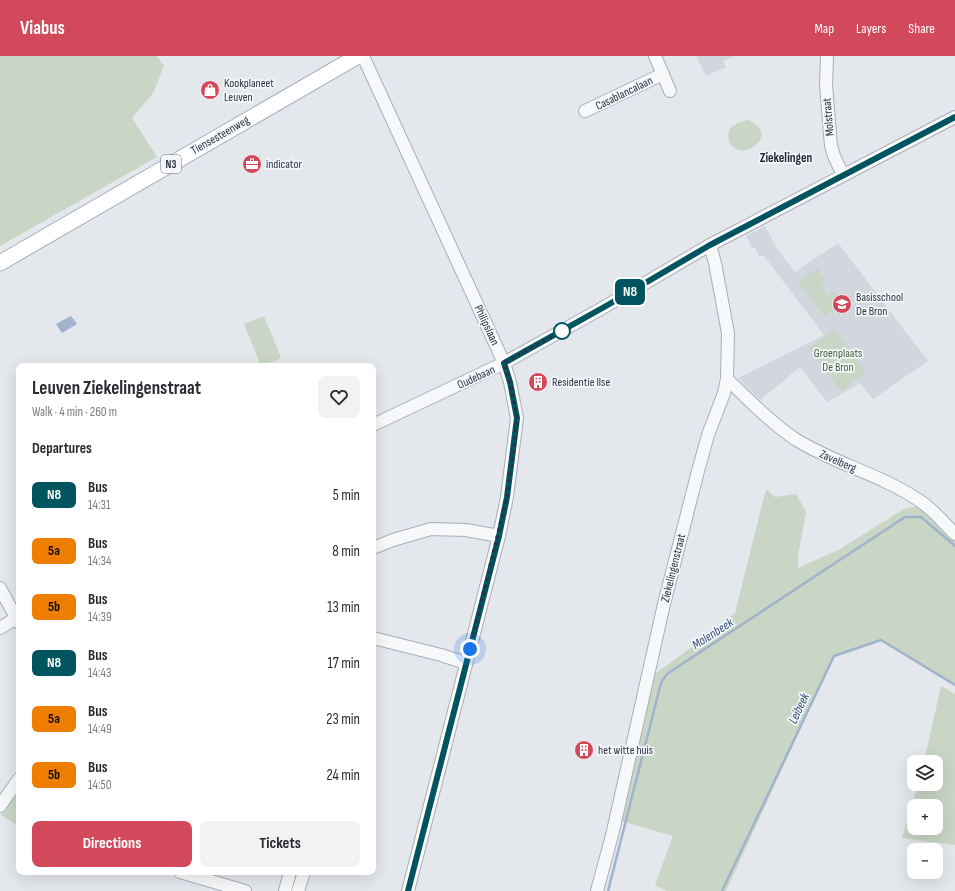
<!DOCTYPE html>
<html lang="en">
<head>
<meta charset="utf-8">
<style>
	body { margin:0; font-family:"Sofia Sans Condensed",sans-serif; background:#f2f2f3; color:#2b2b33; height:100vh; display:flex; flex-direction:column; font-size:15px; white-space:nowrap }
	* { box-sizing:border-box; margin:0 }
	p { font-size:13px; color:#7c7c81 }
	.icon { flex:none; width:22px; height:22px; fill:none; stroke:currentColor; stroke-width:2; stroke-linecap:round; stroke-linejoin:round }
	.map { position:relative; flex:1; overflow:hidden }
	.drawer { position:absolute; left:16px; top:307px; width:360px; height:512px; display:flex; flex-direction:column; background:#fff; border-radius:8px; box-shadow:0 4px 16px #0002 }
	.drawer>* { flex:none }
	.badge { padding:0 8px; border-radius:6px; font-size:14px; line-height:26px }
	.tools { position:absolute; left:907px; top:699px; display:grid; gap:8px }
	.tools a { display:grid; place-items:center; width:36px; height:36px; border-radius:8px; background:#fff; box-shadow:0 4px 16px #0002; font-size:20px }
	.you { position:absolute; width:20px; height:20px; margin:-10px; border:3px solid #fff; border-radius:50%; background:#1a73e8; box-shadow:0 0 0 6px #1a73e833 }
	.map>.badge { position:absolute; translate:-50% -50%; box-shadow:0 0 0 2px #fff }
	h2 { padding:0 16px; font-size:15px; line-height:36px }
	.round { display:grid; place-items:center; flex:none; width:42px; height:42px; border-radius:8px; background:#f2f2f3 }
	.overview { display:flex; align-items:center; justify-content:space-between; height:68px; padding:0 16px }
	h1 { font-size:19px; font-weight:700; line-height:30px }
	.button { display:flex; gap:8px; margin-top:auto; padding:8px 16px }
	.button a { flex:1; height:46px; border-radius:8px; background:#d1495a; color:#fff; font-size:16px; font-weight:700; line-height:46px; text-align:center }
	.button a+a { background:#f2f2f3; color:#2b2b33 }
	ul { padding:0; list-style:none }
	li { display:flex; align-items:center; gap:12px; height:56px; padding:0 16px }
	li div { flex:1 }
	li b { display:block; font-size:15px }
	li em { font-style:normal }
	li .badge { min-width:44px; font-weight:700; text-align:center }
	header { display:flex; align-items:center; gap:24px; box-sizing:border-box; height:56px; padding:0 20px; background:#d1495a; color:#fff }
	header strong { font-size:19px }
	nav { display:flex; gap:22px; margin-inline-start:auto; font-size:14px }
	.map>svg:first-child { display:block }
	.built { fill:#d2d6de }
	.green { fill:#c9d6c5; fill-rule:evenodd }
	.water { fill:#9fb4cc }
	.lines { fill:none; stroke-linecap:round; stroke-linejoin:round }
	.stream { stroke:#9fb4cc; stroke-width:2.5 }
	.minor-casing { stroke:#a9aeb7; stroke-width:14 }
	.major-casing { stroke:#a3abb8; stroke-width:17 }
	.minor { stroke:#f7f8fa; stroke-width:12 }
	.major { stroke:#fff; stroke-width:15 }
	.line-casing { stroke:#fff; stroke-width:9 }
	.line { stroke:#005460; stroke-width:6 }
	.walk { stroke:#2b3445; stroke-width:4; stroke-dasharray:0 7.2 }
	.stop-dot { fill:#fff; stroke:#005460; stroke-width:2 }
	.labels { text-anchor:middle; stroke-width:3.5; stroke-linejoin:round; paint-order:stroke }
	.shield { fill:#f4f6f9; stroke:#676e7b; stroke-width:1 }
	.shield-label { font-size:11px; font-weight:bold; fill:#2b3445 }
	.poi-label { font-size:12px; fill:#2b3445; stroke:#f4f6f9; text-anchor:start }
	.street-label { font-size:12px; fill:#2b3445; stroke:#f4f6f9 }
	.park-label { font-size:12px; fill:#3f6138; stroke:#f4f6f9 }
	.neighbourhood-label { font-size:13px; font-weight:bold; fill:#1d2536; stroke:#f4f6f9 }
	.water-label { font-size:13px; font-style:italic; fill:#34517a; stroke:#f4f6f9 }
</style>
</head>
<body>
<header>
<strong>Viabus</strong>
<nav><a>Map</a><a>Layers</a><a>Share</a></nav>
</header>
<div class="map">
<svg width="955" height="835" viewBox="0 0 955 835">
	<rect width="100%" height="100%" fill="#e4e7ec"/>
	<g class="built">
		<path d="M696,0H734L723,5L726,11L706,20Z"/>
		<path d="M765,170L776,191L795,216L838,187L928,305L873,343L860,327L827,346L800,311L760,344L738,322L824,279L764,200H759L755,192H752L746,180Z"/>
	</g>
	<g class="green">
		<path d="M0,0H157L164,10L153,37L132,62L157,101L0,190Z"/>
		<path d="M748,64C778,76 750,104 733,91C731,89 729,86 729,83C725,71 738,66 748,64Z"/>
		<path d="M817,212L826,225L821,230L828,239L834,235L843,246L824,260L798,226Z"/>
		<path d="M264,260L281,302L261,310L244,268Z"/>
		<path d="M834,273L866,316L841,335L809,292Z"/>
		<path d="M766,433L775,441L796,438L806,456L798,500V512L840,493L904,453L922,449L955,483V630L881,584L834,600L726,835H667L655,829L673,780L621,765L653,619L702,584L735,557Z"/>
		<path d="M941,630L955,638V789L902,782L918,728H936V706H924ZM914,750H936V772H914Z"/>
		<path d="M19,734V770L1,759Z"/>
	</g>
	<path class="water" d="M71,260L77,268L62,277L56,268Z"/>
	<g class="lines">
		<g class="stream">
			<path d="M608,835L661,627L667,618L905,461H921L955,490"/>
			<path d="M722,835L834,600L881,584L955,629"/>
		</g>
		<g class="minor-casing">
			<g id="minor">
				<path d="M363,0L504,307L510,326L517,362L507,441L499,480L408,835"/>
				<path d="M655,0L670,35"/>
				<path d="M827,0L826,29L831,90L834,100L843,119"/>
				<path d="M585,55L663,18"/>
				<path d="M727,323C749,344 770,366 795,383C833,407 879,418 917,443C932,452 943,466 955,478"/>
				<path d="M373,369L504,307L606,250L710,189L955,61"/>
				<path d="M373,492L393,484L431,473L466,474L499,480"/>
				<path d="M0,532L19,567"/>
				<path d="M0,572L10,566L19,556"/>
				<path d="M373,582L441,599L466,607"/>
				<path d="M0,750L19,723"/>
				<path d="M180,816L245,835"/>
				<path d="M285,835L290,816"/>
				<path d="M298,835L304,816"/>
				<path d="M597,835L613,775L664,548L698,415L708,379L724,337L727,323L728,277L715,207L710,189"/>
			</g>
		</g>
		<g class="major-casing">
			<path id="major" d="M0,207L358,0"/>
		</g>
		<use href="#minor" class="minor"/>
		<use href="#major" class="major"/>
	</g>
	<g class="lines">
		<g class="line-casing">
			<path id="line" d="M408,835L499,480L507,441L517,362L510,326L504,307L606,250L710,189L955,61"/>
		</g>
		<use href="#line" class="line"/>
		<path class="walk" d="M470,593L507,441L515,385L517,362L510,326L504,307L562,275"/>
	</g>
	<defs>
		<g id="shop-disc" transform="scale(1)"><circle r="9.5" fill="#d1495a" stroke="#f4f6f9"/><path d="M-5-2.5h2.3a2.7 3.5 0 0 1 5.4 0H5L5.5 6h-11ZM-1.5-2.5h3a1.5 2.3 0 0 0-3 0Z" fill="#fff"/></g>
		<g id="office-disc" transform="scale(1)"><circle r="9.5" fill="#d1495a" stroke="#f4f6f9"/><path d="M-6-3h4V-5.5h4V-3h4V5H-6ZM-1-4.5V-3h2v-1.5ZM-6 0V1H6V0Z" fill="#fff"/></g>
		<g id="school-disc" transform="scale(1)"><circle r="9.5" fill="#d1495a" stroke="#f4f6f9"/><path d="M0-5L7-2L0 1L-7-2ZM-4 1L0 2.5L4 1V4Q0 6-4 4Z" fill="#fff"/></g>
		<g id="building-disc" transform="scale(1)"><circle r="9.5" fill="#d1495a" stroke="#f4f6f9"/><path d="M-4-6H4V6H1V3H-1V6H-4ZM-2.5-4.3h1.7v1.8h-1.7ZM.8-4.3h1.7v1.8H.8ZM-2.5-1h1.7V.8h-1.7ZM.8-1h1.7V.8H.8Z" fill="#fff"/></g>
	</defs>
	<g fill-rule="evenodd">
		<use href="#shop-disc" x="210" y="34"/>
		<use href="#office-disc" x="252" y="108"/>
		<use href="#school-disc" x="842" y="248"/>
		<use href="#building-disc" x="538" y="326"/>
		<use href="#building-disc" x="584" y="694"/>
	</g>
	<circle class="stop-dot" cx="562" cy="275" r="8"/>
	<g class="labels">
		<rect class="shield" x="161" y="99" width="20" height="18" rx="3"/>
		<g class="shield-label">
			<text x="171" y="112">N3</text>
		</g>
		<g class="poi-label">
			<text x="224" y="31">Kookplaneet<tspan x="224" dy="14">Leuven</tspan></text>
			<text x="266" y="112">indicator</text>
			<text x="856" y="245">Basisschool<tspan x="856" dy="14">De Bron</tspan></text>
			<text x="552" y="330">Residentie Ilse</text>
			<text x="598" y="698">het witte huis</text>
		</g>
		<g class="street-label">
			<text transform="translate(624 37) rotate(-26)" y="4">Casablancalaan</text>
			<text transform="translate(828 61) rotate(-95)" y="4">Molstraat</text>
			<text transform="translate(220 79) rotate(-30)" y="4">Tiensesteenweg</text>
			<text transform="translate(487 269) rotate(65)" y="4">Philipslaan</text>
			<text transform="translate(476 321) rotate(-25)" y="4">Oudebaan</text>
			<text transform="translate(838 405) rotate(24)" y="4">Zavelberg</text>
			<text transform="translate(673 512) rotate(-76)" y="4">Ziekelingenstraat</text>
		</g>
		<g class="park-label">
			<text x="838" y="301">Groenplaats<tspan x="838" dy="14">De Bron</tspan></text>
		</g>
		<g class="neighbourhood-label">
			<text x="786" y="106">Ziekelingen</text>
		</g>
		<g class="water-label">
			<text transform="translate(712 577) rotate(-33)" y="5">Molenbeek</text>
			<text transform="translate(798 652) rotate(-65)" y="5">Leibeek</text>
		</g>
	</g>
</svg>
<div class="tools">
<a><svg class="icon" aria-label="layers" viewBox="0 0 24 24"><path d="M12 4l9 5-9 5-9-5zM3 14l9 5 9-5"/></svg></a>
<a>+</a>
<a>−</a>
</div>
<div class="you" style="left:470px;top:593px"></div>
<b class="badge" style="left:630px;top:236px;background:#005460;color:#fff">N8</b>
<section class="drawer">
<div class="overview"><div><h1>Leuven Ziekelingenstraat</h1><p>Walk · 4 min · 260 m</p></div><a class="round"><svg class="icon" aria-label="heart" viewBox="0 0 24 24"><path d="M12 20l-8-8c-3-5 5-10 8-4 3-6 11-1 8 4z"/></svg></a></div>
<h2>Departures</h2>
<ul>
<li><span class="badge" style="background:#005460;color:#fff">N8</span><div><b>Bus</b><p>14:31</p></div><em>5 min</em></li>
<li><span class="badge" style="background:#ef7d00;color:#111">5a</span><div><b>Bus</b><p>14:34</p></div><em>8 min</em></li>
<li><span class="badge" style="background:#ef7d00;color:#111">5b</span><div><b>Bus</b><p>14:39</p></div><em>13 min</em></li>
<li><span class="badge" style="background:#005460;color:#fff">N8</span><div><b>Bus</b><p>14:43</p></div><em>17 min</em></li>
<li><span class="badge" style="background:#ef7d00;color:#111">5a</span><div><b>Bus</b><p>14:49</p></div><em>23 min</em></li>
<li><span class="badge" style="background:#ef7d00;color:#111">5b</span><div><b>Bus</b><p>14:50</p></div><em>24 min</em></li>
</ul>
<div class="button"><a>Directions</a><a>Tickets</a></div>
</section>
</div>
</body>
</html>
